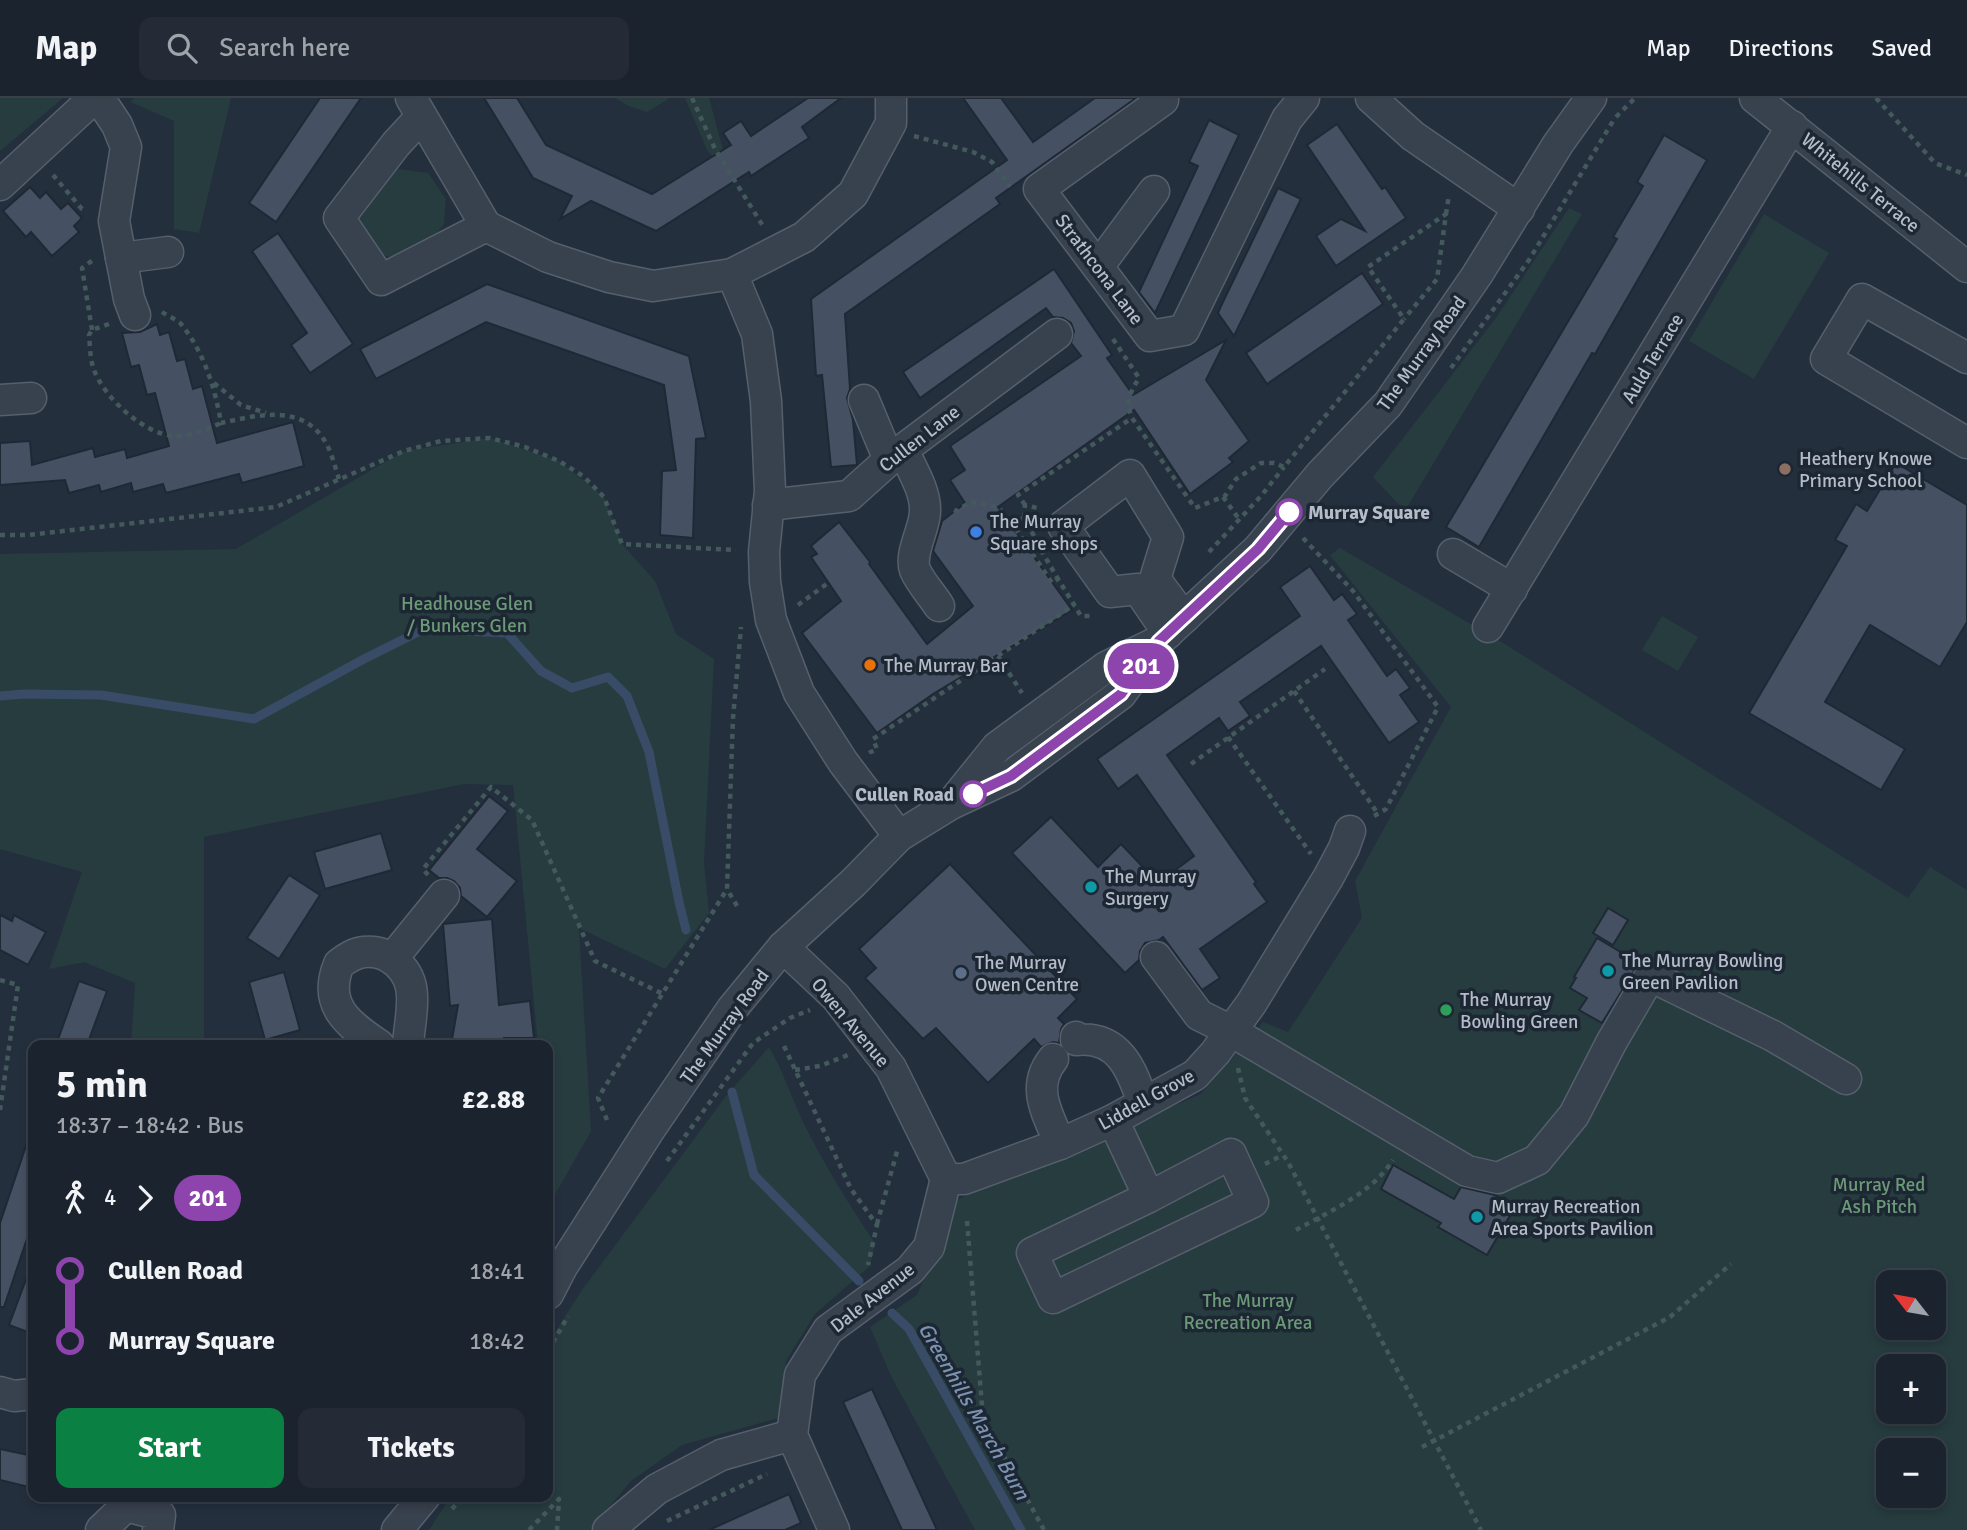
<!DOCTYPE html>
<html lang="en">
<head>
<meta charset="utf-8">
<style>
	body { margin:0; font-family:Signika,sans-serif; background:#242b36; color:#f1f3f6; height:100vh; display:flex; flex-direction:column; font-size:26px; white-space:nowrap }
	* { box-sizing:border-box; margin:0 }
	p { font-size:23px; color:#a0a4aa }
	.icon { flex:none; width:38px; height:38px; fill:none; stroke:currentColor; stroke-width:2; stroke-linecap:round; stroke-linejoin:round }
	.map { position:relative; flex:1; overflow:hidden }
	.panel { position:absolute; left:28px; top:942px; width:525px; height:462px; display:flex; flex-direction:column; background:#1b232e; border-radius:14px; box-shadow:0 4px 10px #0003,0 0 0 2px #39404a }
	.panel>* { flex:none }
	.badge { padding:0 14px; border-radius:23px; font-size:24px; line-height:46px }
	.needle { width:46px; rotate:301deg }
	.tools { position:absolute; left:1876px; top:1172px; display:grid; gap:14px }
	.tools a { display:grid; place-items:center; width:70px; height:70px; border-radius:14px; background:#1b232e; box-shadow:0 4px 10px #0003,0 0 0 2px #39404a; font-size:35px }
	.map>.badge { position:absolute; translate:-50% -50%; box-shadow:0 0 0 4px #fff }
	.legs { display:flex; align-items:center; gap:10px; height:77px; padding:0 28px; font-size:23px }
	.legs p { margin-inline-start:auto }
	.headline { display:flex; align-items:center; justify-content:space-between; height:119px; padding:0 28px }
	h1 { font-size:38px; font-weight:700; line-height:52px }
	.primary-button { display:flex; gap:14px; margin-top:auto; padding:14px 28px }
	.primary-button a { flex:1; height:80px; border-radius:14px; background:#0b8043; color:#fff; font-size:28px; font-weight:700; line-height:80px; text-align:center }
	.primary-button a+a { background:#242b36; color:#f1f3f6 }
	ul { padding:0 28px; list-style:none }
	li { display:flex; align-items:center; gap:24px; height:70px; font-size:26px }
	li i { display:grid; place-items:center; width:10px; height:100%; margin:0 9px; background:currentColor }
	li i::after { content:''; width:18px; height:18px; margin:-9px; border:5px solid; border-radius:50%; background:#1b232e }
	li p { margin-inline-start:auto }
	li:first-child i { background:linear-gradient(#0000 50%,currentColor 0) }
	li:last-child i { background:linear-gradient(currentColor 50%,#0000 0) }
	header { display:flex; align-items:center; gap:42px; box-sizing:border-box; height:98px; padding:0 35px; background:#1b232e; border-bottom:2px solid #39404a }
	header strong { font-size:33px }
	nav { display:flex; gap:38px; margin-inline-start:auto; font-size:24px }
	.search { width:490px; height:63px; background:#242b36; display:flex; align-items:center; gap:18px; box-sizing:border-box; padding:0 24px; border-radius:14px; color:#a0a4aa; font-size:26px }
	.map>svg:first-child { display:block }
	.green { fill:#263c3f; fill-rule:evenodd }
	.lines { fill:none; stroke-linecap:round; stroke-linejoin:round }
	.stream { stroke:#394c67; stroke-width:9 }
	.building { fill:#455162; stroke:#1f2835; stroke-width:2 }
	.minor-casing { stroke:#565f6c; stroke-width:33 }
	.path { stroke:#44595c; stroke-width:4.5; stroke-dasharray:5 5; stroke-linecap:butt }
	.minor { stroke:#38414e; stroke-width:30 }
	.line-1-casing { stroke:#fff; stroke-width:16 }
	.line-1 { stroke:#8e44ad; stroke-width:10 }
	.education-dot { fill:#8d6e63; stroke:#1d2633; stroke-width:2.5 }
	.stop-1-dot { fill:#fff; stroke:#8e44ad; stroke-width:3.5 }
	.shop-dot { fill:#3f7fe0; stroke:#1d2633; stroke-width:2.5 }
	.food-dot { fill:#e8710a; stroke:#1d2633; stroke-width:2.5 }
	.culture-dot { fill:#0f9aa8; stroke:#1d2633; stroke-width:2.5 }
	.service-dot { fill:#5c6f8a; stroke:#1d2633; stroke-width:2.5 }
	.leisure-dot { fill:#2e9e5b; stroke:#1d2633; stroke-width:2.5 }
	.labels { text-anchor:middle; stroke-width:7; stroke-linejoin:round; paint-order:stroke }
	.street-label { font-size:19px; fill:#b4bcc9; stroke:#1d2633 }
	.poi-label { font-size:19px; fill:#b4bcc9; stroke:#1d2633; text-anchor:start }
	.stop-label { font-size:19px; font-weight:bold; fill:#b4bcc9; stroke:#1d2633; text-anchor:start }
	.park-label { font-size:19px; fill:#6b9a76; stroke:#1d2633 }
	.water-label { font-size:21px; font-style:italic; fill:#7c92b1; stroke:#1d2633 }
</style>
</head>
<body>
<header>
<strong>Map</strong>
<div class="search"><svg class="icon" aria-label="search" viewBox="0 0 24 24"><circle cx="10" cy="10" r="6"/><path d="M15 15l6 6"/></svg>Search here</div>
<nav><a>Map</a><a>Directions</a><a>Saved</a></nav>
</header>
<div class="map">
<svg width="1967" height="1432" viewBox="0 0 1967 1432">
	<rect width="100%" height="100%" fill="#242f3e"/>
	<g class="green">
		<path d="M0,0H63L0,53Z"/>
		<path d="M134,0H231L199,135L174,131V23L131,4Z"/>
		<path d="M615,0H670L647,14L629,8Z"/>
		<path d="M685,0H709L725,59L737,86L707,52Z"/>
		<path d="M392,70L428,75L446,101L444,126L432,141L392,159L380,157L360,129L359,116Z"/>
		<path d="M1569,110L1582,116L1405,413L1373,379L1496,220Z"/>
		<path d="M1764,116L1829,155L1754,281L1689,243Z"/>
		<path d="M490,340L559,363L604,399L622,446L655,483L676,536L714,561L704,765L709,815L665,871L579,830L591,1033L548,1109V947H538L513,687L464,686L204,739V947H131L135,885L84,864L49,871L82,774L0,751V456L236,451L404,353Z"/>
		<path d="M1340,450L1500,543L1908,800L1930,769L1967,792V1432H975L891,1278L870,1229L917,1197L956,1102L1201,996L1263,924L1288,934L1362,820L1355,783L1451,609L1330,457ZM1888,1185H1934V1230H1888ZM1888,1269H1934V1314H1888ZM1888,1353H1934V1398H1888Z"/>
		<path d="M1662,518L1698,539L1678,573L1642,552Z"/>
		<path d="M769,949C784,974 792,1002 805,1028C826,1069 849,1107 875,1145L870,1168L815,1216L786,1263L782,1319L682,1347L631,1383L590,1432H429L451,1398H548V1246L582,1192L726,998Z"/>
	</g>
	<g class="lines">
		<g class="stream">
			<path d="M0,598L24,596L101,597L254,621L364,561L424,531L507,535L541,573L572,590L608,579L627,598L649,654L679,804L686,832"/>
			<path d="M732,994L754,1077L859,1183"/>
			<path d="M892,1215L909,1231L1021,1432"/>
		</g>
	</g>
	<g class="building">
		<path d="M320,0H361L276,124L249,105Z"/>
		<path d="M484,0H517L546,47L652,96L731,47L723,35L741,23L751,38L808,0H841L802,29L809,40L751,78L749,74L656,133L591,103L560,121L572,98L533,80Z"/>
		<path d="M963,0H1001L1033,44L1095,0H1136L996,100L1000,106L845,216L850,291L847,300L853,322L857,367L831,369L822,277L816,278L811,201L1007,62Z"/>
		<path d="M1209,22L1239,37L1155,215L1139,194L1198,68L1189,64Z"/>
		<path d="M1337,26L1382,91L1385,89L1406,120L1336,168L1316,138L1341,121L1365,133L1307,47Z"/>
		<path d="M1664,37L1707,62L1595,256L1592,255L1479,449L1446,429L1617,141L1613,139L1643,88L1637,84Z"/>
		<path d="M30,89L40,100L46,94L61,111L68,105L82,120L74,128L79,134L52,158L31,134L26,139L3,113Z"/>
		<path d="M1278,90L1301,101L1234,238L1218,215L1221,208Z"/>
		<path d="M278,135L353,246L310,275L291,247L307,235L252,153Z"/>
		<path d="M1054,171L1112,257L1107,260L1133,297L1226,242L1206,282L1249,343L1229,360L1233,364L1190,396L1134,312L998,409L1072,512L933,596L877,635L802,535L841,503L811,459L817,456L811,448L839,424L870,464L869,466L927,546L973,508L933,453L942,423L965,405L950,382L965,372L950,348L1081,258L1071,245L1074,233L1071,225L1063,220L1053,219L1046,210L920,300L903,274Z"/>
		<path d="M1362,175L1383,206L1267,286L1246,255Z"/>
		<path d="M487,186L689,258L706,340L696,341L693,440L660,437L662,373L676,372L664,287L486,224L376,281L360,251Z"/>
		<path d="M157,226L160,237L169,234L177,263L185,261L193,291L202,288L217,345L293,324L304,368L242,385L239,376L166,395L163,386L133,394L131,385L101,394L99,387L69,395L65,382L0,387V345L30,343L32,367L93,350L95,359L125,351L127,360L169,348L155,295L147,297L139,267L131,269L122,235L140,234Z"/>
		<path d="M1896,365L1967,407V524L1940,569L1870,527L1825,604L1905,651L1881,692L1749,615L1847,448L1835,442L1856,406L1867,413Z"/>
		<path d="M1310,468L1334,502L1342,496L1357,516L1348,522L1387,578L1396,571L1410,590L1400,597L1419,624L1389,645L1321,548L1240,604L1250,618L1228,633L1219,620L1167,657L1256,784L1254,786L1267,804L1200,851L1220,880L1202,892L1163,839L1159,842L1145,845L1140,853L1139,862L1125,875L1012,755L1051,719L1098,769L1121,746L1158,785L1194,758L1137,677L1118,691L1097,661L1300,518L1280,489Z"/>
		<path d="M489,698L508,713L477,751L517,783L487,819L461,798L460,790L454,783L447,780H439L429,772Z"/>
		<path d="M381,735L392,772L325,791L314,754Z"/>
		<path d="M950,766L1077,901L1058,920L1064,926L1061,931L1059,945L1053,944L1041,949L1034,941L988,985L936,930L923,941L865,880L876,870L859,851Z"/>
		<path d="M289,777L320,797L279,861L247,840Z"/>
		<path d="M1608,810L1628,822L1613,847L1593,835Z"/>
		<path d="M0,817L12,823L14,817L46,834L28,867L0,852Z"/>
		<path d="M492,821L499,907L530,903L534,940H504L503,947H451L458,907L450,908L443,826Z"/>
		<path d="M1597,840L1639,865L1602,925L1579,912L1587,900L1570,890L1576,880L1574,879Z"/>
		<path d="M284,874L300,932L265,942L249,884Z"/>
		<path d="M79,883L107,893L87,947H56Z"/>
		<path d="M29,1039L33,1040V1123L4,1209H0V1125Z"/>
		<path d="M1393,1067L1454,1101L1461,1089L1495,1097L1515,1109L1487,1157L1438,1129L1441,1125L1381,1091Z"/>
		<path d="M31,1168H33V1236L9,1227Z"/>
		<path d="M872,1291L937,1432H902L843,1304Z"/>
		<path d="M0,1351L33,1358V1390L0,1382Z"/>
		<path d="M789,1396L801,1425L785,1432H709Z"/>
	</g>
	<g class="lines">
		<g class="minor-casing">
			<g id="minor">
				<path d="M99,0L117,27L126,49L114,123L129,201L135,217"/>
				<path d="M411,0L486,128L548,159L609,179L653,188L732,176L804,139L853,96L891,25V0"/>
				<path d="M1371,0L1413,38L1519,111"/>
				<path d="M1755,0L1967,169"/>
				<path d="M1163,2L1039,91L1150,238L1184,232L1287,21L1304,0"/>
				<path d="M421,19L396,46L339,120L381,182L486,128"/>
				<path d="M0,87L94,0"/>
				<path d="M121,160L168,154"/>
				<path d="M1098,169L1154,93"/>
				<path d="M732,176L757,236L766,303L770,393L764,454L765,484L771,522L799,595L843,664L899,738"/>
				<path d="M1967,260L1862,201L1826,261L1967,345"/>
				<path d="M0,302L31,300"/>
				<path d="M864,302L889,362"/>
				<path d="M903,352C911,370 926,393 925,413C925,431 909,455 915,472C920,484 932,497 939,508"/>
				<path d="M768,407L849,398L889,362L1057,236"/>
				<path d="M1453,456L1512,491"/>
				<path d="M1488,529L1792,28"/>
				<path d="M1168,535L1138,491L1110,494L1063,428L1130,377L1168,439L1155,481L1184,520"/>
				<path d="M955,701L997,649L1106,569L1157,544"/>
				<path d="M783,849L836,899L891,970L946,1081"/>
				<path d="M1156,859L1199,917L1231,933L1467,1073L1498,1080L1537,1062L1574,1017L1611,945L1650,878L1773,938L1846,981"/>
				<path d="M392,861L444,797"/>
				<path d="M1076,939V942C1119,937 1132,972 1143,1005"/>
				<path d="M379,947C348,926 322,907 339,866C347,860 354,855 364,854C389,851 411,872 412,897C413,913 409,931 408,947"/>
				<path d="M1053,961C1030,990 1048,1016 1060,1046"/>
				<path d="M1113,1022L1149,1099L1231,1056L1253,1104L1053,1200L1032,1155L1149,1099"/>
				<path d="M946,1081H964L1060,1046L1113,1022L1195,977L1215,955L1251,906L1328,780L1344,750L1350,733"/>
				<path d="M548,1196L562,1169L650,1031L732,911L783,849L853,785L899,738L951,706L1011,678L1121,596L1159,543L1258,451L1320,377L1388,306L1477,177L1558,46L1591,0"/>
				<path d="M0,1294L14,1298L33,1296"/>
				<path d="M126,1408L160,1417L158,1432"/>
				<path d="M101,1432L126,1408V1398"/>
				<path d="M397,1432L425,1398"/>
				<path d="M608,1432L657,1391L721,1357L792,1337"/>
				<path d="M834,1432L792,1337L800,1277L828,1232L910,1172L929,1149L946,1081"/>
			</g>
		</g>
		<g class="path">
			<path d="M692,0L715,51L763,128"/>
			<path d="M1876,0L1935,65L1967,77"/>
			<path d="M1616,19L1635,0"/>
			<path d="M914,38L973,54L992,64L1010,89"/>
			<path d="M53,77L82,111L87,113"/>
			<path d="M1446,116L1449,97"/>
			<path d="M162,214C168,218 176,221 181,226C204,254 215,290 221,325C258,317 303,305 326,345C332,356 335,369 339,381"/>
			<path d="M109,226L92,232L89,237C90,247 90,259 93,269C102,298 143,336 174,338C190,339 207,331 221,325"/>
			<path d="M92,232L82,170L93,162"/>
			<path d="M1113,241L1139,280C1130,295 1125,303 1132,320"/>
			<path d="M1451,270L1529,162L1613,23"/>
			<path d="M214,285L241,307L266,315"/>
			<path d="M1223,399L1239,421"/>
			<path d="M1025,407L1018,397L1132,320L1195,410L1225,398L1236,381L1261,365H1274L1284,369L1404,221L1368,169L1446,116L1437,181L1404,221"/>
			<path d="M954,412L956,413L971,404L998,409L1012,425"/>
			<path d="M1024,420L1025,407L1041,411"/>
			<path d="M0,437H28L276,409L404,353L441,343L490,340L525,349L559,363L583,378L604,399L622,446L736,452"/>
			<path d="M1034,438L1024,420L1012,425L1052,485L1058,481L1081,518H1094"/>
			<path d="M1303,440L1353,493L1438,609L1386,711L1374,718"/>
			<path d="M1041,452L1058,481"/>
			<path d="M1209,454L1261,398L1284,369"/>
			<path d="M798,507L828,485"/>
			<path d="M998,558L1022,595"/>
			<path d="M1294,593L1378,716"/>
			<path d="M1228,639L1311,756"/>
			<path d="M870,652L871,654L877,651L873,641L1074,507"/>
			<path d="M1191,666L1325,571"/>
			<path d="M428,777L423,771L491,689L532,722L595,863L663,896"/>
			<path d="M737,808L727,791L733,620L741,529"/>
			<path d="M0,882L18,887L0,1012"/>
			<path d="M784,948L851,1091L877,1127L868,1167"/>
			<path d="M1238,970L1245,1000L1288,1064L1481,1432"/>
			<path d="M795,972L820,968L848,957"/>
			<path d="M607,1022L598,1000L727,791"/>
			<path d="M667,1063L753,945L790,920L810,912"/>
			<path d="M1265,1066L1283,1057"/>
			<path d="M967,1123L983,1320L1044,1432"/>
			<path d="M877,1126L898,1050"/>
			<path d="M1296,1132C1330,1113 1371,1096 1393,1062"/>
			<path d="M548,1253L568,1218"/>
			<path d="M1422,1349L1670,1219L1731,1166"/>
			<path d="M452,1411L463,1398"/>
			<path d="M667,1423L767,1376"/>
			<path d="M529,1432L559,1401L557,1432"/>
		</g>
		<use href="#minor" class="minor"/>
	</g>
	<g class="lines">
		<g class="line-1-casing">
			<path id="line-1" d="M973,696L1011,678L1121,596L1159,543L1258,451L1289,414"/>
		</g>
		<use href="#line-1" class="line-1"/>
	</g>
	<circle class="education-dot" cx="1785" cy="371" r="7"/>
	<g class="stop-1-dot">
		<circle cx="1289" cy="414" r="12"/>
		<circle cx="973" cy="696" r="12"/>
	</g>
	<circle class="shop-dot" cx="976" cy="434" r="7"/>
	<circle class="food-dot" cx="870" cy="567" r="7"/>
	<g class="culture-dot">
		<circle cx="1091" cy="789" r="7"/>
		<circle cx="1608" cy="873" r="7"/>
		<circle cx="1477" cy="1119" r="7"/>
	</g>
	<circle class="service-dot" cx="961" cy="875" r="7"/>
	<circle class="leisure-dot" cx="1446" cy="912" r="7"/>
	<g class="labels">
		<g class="street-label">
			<text transform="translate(1861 84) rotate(39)" y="7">Whitehills Terrace</text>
			<text transform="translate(1100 171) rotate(53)" y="7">Strathcona Lane</text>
			<text transform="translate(1421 255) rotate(-54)" y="7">The Murray Road</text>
			<text transform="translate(1652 260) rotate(-59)" y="7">Auld Terrace</text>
			<text transform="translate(919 340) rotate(-38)" y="7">Cullen Lane</text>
			<text transform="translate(851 924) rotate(50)" y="7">Owen Avenue</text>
			<text transform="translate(724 928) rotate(-54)" y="7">The Murray Road</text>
			<text transform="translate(1146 1001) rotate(-29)" y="7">Liddell Grove</text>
			<text transform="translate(872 1199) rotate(-38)" y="7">Dale Avenue</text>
		</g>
		<g class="poi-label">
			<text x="1799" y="367">Heathery Knowe<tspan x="1799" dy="22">Primary School</tspan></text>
			<text x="990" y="430">The Murray<tspan x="990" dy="22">Square shops</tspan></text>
			<text x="884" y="574">The Murray Bar</text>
			<text x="1105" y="785">The Murray<tspan x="1105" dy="22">Surgery</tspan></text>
			<text x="1622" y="869">The Murray Bowling<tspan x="1622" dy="22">Green Pavilion</tspan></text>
			<text x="975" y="871">The Murray<tspan x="975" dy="22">Owen Centre</tspan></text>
			<text x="1460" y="908">The Murray<tspan x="1460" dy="22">Bowling Green</tspan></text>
			<text x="1491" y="1115">Murray Recreation<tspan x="1491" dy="22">Area Sports Pavilion</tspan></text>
		</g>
		<g class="stop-label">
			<text x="1308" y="421">Murray Square</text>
			<text x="954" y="703" text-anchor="end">Cullen Road</text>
		</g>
		<g class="park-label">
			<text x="467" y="512">Headhouse Glen<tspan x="467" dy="22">/ Bunkers Glen</tspan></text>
			<text x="1879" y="1093">Murray Red<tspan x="1879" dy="22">Ash Pitch</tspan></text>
			<text x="1248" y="1209">The Murray<tspan x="1248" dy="22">Recreation Area</tspan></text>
		</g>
		<g class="water-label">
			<text transform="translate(974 1313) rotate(60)" y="7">Greenhills March Burn</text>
		</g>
	</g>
</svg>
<div class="tools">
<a><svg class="needle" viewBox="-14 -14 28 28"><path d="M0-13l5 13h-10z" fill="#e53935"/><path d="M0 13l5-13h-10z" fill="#a0a4aa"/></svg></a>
<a>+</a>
<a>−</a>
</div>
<b class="badge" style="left:1141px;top:568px;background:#8e44ad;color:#fff">201</b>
<section class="panel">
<div class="headline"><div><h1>5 min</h1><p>18:37 – 18:42 · Bus</p></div><b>£2.88</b></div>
<div class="legs"><svg class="icon" aria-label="walk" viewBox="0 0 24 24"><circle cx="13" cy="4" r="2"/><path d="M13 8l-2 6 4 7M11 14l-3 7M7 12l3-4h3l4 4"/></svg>4<svg class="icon" aria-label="forward" viewBox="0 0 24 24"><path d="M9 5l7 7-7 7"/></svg><b class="badge" style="background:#8e44ad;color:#fff">201</b></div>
<ul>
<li><i style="color:#8e44ad"></i><b>Cullen Road</b><p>18:41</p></li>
<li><i style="color:#8e44ad"></i><b>Murray Square</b><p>18:42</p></li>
</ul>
<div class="primary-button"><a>Start</a><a>Tickets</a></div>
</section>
</div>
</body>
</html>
